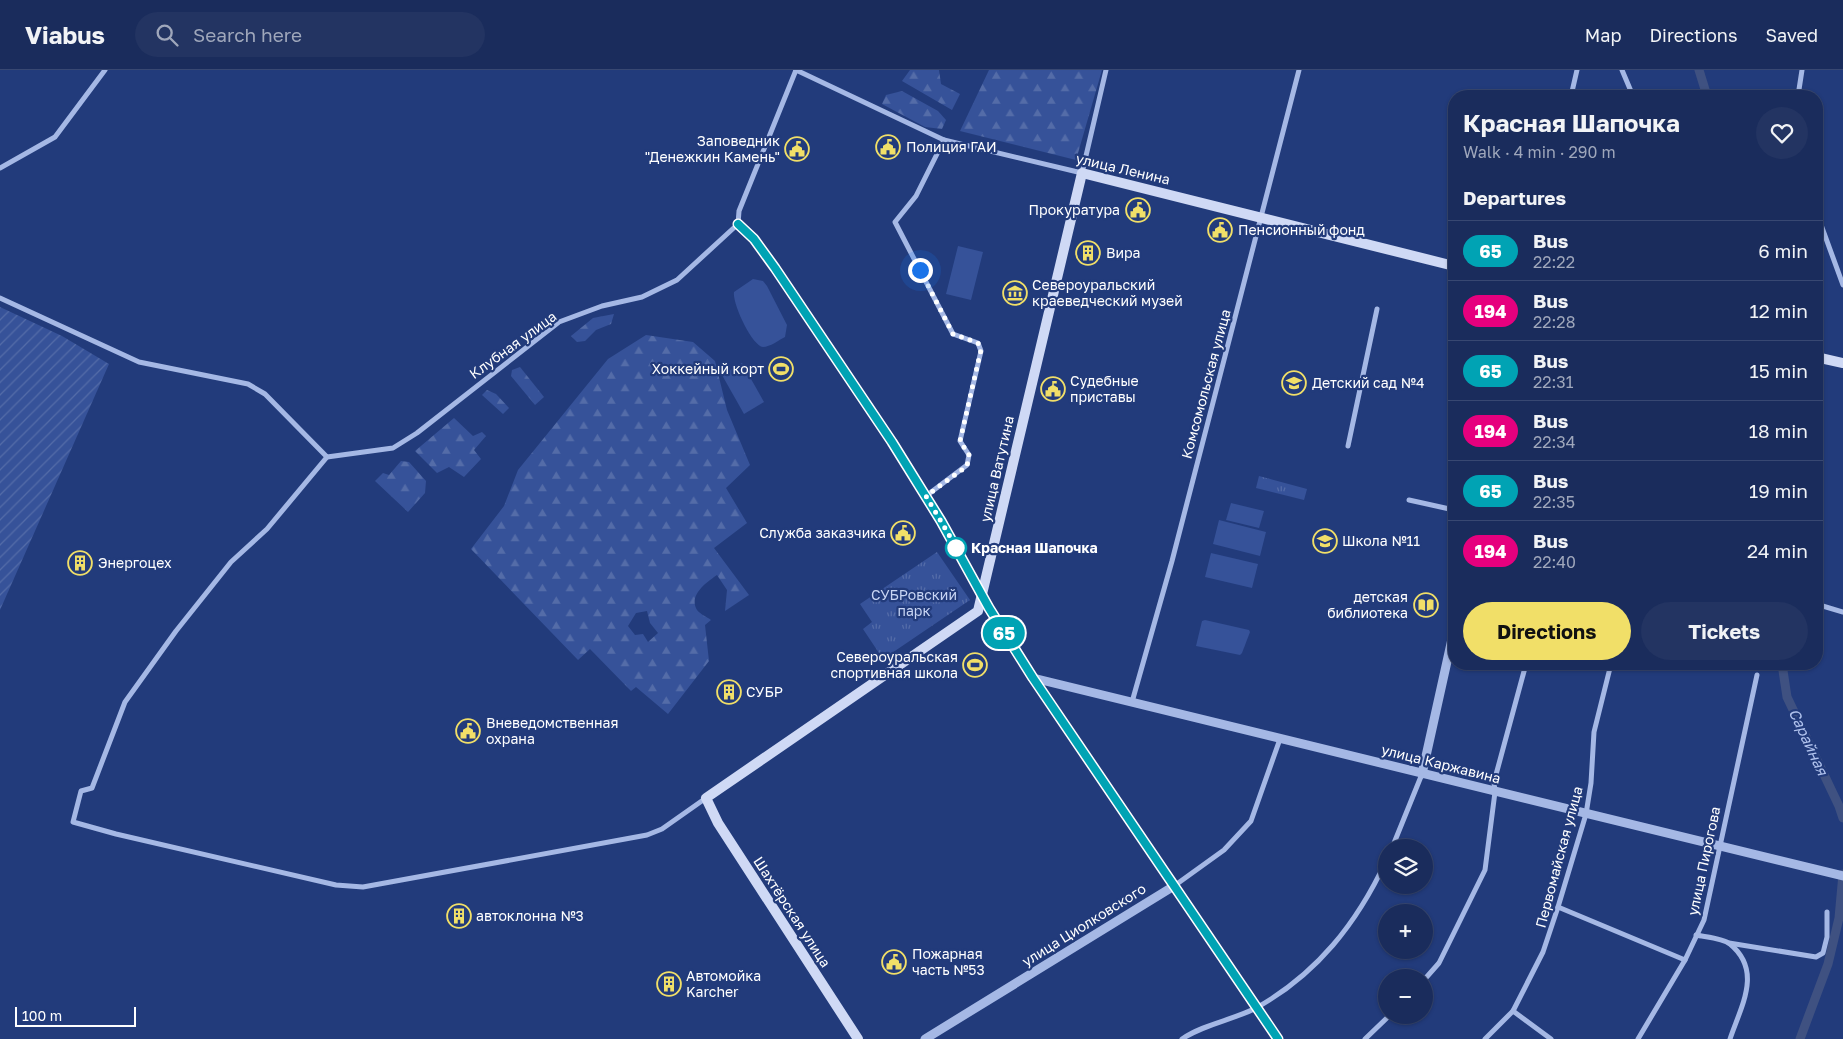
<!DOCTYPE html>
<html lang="en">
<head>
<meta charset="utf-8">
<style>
	body { margin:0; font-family:"Golos Text",sans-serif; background:#233462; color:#f1f3f6; height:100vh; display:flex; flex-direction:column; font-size:19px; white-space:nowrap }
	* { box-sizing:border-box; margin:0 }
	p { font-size:16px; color:#9fa7bb }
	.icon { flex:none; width:28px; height:28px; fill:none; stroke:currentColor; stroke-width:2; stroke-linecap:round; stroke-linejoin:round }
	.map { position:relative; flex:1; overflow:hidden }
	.details { position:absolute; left:1448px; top:20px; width:375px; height:580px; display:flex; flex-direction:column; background:#1a2c5c; border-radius:20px; box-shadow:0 1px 4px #0004,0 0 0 1px #384872 }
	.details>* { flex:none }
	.badge { padding:0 10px; border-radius:16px; font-size:18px; line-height:32px }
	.controls { position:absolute; left:1378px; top:769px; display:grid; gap:10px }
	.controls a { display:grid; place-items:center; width:55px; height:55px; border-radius:50%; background:#1a2c5c; box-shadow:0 1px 4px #0004,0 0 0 1px #384872; font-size:25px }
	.scale { position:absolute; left:15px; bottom:12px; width:121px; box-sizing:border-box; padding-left:5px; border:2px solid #fff; border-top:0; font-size:14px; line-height:18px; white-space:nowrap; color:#fff; -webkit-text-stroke:4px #223b7b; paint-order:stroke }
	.you { position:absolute; width:25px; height:25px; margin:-12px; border:4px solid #fff; border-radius:50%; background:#1a73e8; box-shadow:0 0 0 8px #1a73e833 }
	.map>.badge { position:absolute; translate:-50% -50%; box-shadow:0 0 0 2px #fff }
	h2 { padding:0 15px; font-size:19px; line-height:45px }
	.round { display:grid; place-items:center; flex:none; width:52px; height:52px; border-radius:26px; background:#233462 }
	.headline { display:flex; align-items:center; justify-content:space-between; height:85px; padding:0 15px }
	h1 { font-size:24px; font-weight:700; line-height:38px }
	.cta { display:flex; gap:10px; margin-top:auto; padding:10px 15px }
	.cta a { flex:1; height:58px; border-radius:30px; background:#f1df68; color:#111; font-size:20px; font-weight:700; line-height:58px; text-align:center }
	.cta a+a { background:#233462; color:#f1f3f6 }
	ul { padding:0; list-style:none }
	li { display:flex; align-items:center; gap:15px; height:60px; padding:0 15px; border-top:1px solid #384872 }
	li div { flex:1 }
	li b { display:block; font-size:19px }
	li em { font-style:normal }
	li .badge { min-width:55px; font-weight:700; text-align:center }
	header { display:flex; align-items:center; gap:30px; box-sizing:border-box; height:70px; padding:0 25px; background:#1a2c5c; border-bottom:1px solid #384872 }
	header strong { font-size:24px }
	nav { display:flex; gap:28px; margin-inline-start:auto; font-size:18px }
	.search { width:350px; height:45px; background:#233462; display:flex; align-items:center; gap:12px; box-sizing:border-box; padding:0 18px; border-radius:28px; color:#9fa7bb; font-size:19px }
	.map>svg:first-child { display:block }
	.grass { fill:url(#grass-tufts) }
	.forest { fill:url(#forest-firs); fill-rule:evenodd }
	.garden { fill:url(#garden-furrows) }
	.pitch { fill:#365299 }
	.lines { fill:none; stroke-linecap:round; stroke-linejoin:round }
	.canal { stroke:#3f5181; stroke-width:9 }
	.minor { stroke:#a5b8e5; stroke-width:5 }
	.tertiary { stroke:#a5b8e5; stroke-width:9 }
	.secondary { stroke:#cfd9f5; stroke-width:10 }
	.line-casing { stroke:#fff; stroke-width:11 }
	.line { stroke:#00a3b4; stroke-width:8 }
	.walk { stroke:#fff; stroke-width:5; stroke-dasharray:0 9 }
	.stop-dot { fill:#fff; stroke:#00a3b4; stroke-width:2.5 }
	.labels { text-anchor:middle; stroke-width:4.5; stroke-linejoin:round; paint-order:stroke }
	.poi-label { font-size:14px; fill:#fff; stroke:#223b7b; text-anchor:start }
	.street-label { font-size:14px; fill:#fff; stroke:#223b7b }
	.stop-label { font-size:14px; font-weight:bold; fill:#fff; stroke:#223b7b; text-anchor:start }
	.park-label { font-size:14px; fill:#c8d5f4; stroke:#223b7b }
	.water-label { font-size:15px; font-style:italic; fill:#b0c2ed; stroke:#223b7b }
</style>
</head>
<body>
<header>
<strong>Viabus</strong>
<div class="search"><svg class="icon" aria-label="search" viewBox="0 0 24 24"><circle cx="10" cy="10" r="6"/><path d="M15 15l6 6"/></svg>Search here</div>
<nav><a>Map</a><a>Directions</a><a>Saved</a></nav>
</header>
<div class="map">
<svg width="1843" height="969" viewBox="0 0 1843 969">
	<defs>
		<pattern id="grass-tufts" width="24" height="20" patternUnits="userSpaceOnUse" patternTransform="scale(1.25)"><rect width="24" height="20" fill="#365299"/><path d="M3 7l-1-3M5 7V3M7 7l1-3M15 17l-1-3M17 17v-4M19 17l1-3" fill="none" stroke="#546ca8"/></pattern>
		<pattern id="forest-firs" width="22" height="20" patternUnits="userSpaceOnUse" patternTransform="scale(1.25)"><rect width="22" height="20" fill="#365299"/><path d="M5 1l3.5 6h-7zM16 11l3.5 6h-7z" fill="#546ca8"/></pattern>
		<pattern id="garden-furrows" width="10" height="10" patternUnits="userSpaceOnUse" patternTransform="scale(1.25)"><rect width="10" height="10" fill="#365299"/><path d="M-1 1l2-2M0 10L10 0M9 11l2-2" fill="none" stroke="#546ca8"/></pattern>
	</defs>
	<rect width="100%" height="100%" fill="#223b7b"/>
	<g class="grass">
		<path d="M1259,406L1307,419L1304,430L1256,418Z"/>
		<path d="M937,482L970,530L883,589L863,559L872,552L860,534Z"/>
	</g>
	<g class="forest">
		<path d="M910,0H939L941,14L960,24L952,40L902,11Z"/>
		<path d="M989,0H1102L1076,90L960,61Z"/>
		<path d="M902,21L938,41L946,50L942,59L925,57L882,34L886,25Z"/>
		<path d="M614,244L611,254L596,260L585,271L577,272L571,266L593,248Z"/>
		<path d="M646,265L693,272L715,291L727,340L750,395L726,418L747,453L714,478L749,525L725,541L727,520L717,505C707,512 688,525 697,540C700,544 707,547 711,550L705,555L709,591L668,644L636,617L631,621L590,579L578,590L471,479L504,436L518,400L608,289ZM647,541L650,553L658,563L648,572L643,564L635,565L628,556L636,543Z"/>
		<path d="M520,297L544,327L535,335L511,306L512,300Z"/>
		<path d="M487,320L496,324L509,338L503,344L482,325Z"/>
		<path d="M454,348L473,366L482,362L486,366L474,380L481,389L464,407L449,397L437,403L415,381Z"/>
		<path d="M401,391L409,392L426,411L425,423L408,442L375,411L383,403L389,405Z"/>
	</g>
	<path class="garden" d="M0,237L62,266L109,294L0,540Z"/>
	<g class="pitch">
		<path d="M958,176L983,182L971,230L946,224Z"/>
		<path d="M753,209L763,211L767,216L787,255L785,267C779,270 770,277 763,277C752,276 732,233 734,222Z"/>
		<path d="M742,293L764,332L744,344L722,305Z"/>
		<path d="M1231,433L1264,441L1259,458L1226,450Z"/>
		<path d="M1219,450L1266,462L1260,486L1213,474Z"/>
		<path d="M1211,483L1258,494L1252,518L1205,507Z"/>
		<path d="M1205,550L1249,560L1250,562L1242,583L1240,585L1196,576L1202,551Z"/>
	</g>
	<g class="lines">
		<g class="canal">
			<path d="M1699,0L1707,26"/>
			<path d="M1816,358L1819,391L1816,404"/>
			<path d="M1782,594L1787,627L1839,736L1843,748"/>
			<path d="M1800,969L1828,894L1839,848L1843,804"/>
		</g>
		<g class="minor">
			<path d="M796,0L944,70L1082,103L1106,0"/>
			<path d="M1622,0L1633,26"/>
			<path d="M1571,26L1577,0"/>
			<path d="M1798,26L1802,0"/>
			<path d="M0,98L55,67L105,0"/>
			<path d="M1816,141L1843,215"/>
			<path d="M738,154L753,169L775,198L892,372L941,451L989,538L1033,608L1278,969"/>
			<path d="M0,228L139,292L248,314L265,324L327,387L393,378L417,363L559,252L602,236L642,227L677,210L738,154L739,141L796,0"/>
			<path d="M1348,376L1377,239"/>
			<path d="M327,387L267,459L231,492L176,561L125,632L92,718L81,721L73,752L116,764L336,815L363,817L647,765L662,759L706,728"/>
			<path d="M926,426L967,395L969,385L960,371L981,281L978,273L953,264L895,152L916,126L944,70"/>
			<path d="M1409,430L1454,440"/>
			<path d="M1816,534L1843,542"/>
			<path d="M1132,632L1172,491L1299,0"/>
			<path d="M1392,778L1422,704"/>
			<path d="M1174,816L1224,780L1251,751L1280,669"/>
			<path d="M1558,837L1685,890"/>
			<path d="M1696,865C1705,867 1723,868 1730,874C1763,901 1741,936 1730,969"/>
			<path d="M1729,873L1816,887L1823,883L1827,867V842"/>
			<path d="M1424,910L1439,893L1485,800L1495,722L1494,712L1526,594"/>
			<path d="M1513,941L1551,969"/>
			<path d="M1182,969C1204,954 1233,950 1256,938C1317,904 1357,853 1386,791"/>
			<path d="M1365,969L1390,945"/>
			<path d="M1485,969L1513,941L1543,882L1558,837L1586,744L1591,713L1594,662L1611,594"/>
			<path d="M1638,969L1685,890L1704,850L1757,605"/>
		</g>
		<g class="tertiary">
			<path d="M1033,608L1843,806"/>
			<path d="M1422,704L1454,560"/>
			<path d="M925,969L1174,816"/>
		</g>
		<g class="secondary">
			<path d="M1816,287L1843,293"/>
			<path d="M858,969L718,753L706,728L978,541L1082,103L1454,196"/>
		</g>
	</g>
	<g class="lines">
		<g class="line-casing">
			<path id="line" d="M738,154L754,169L775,198L892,372L941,451L989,538L1033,608L1278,969"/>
		</g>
		<use href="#line" class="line"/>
		<path class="walk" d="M920,200L953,264L978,273L981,280L960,371L969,385L967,396L926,426L958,480L956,478"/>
	</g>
	<defs>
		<g id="civic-ring" transform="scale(1.25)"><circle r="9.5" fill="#223b7b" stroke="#f1df68" stroke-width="1.5"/><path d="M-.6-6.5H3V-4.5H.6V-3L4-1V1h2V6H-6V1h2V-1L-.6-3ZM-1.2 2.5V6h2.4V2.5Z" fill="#f1df68"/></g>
		<g id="building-ring" transform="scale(1.25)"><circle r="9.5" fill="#223b7b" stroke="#f1df68" stroke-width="1.5"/><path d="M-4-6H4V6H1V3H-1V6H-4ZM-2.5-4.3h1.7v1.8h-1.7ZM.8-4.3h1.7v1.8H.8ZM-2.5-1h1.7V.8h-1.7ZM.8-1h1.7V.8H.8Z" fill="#f1df68"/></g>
		<g id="museum-ring" transform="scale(1.25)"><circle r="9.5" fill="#223b7b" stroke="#f1df68" stroke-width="1.5"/><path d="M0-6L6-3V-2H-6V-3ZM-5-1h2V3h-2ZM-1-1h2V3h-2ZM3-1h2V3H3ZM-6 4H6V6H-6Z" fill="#f1df68"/></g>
		<g id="stadium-ring" transform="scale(1.25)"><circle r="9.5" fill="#223b7b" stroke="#f1df68" stroke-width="1.5"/><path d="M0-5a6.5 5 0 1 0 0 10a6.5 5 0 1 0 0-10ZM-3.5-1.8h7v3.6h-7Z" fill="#f1df68"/></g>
		<g id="school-ring" transform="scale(1.25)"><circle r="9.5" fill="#223b7b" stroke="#f1df68" stroke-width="1.5"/><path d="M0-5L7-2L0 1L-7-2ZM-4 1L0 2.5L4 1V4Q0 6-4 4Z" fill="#f1df68"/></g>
		<g id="library-ring" transform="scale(1.25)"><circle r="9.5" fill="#223b7b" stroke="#f1df68" stroke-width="1.5"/><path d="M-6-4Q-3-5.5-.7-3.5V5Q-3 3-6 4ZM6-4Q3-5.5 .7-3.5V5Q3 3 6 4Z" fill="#f1df68"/></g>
	</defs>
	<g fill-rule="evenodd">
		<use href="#civic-ring" x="888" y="77"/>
		<use href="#civic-ring" x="797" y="79"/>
		<use href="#civic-ring" x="1138" y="140"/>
		<use href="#civic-ring" x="1220" y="160"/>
		<use href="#building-ring" x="1088" y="183"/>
		<use href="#museum-ring" x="1015" y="223"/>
		<use href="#stadium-ring" x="781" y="299"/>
		<use href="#school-ring" x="1294" y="313"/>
		<use href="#civic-ring" x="1053" y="319"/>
		<use href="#civic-ring" x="903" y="463"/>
		<use href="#school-ring" x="1325" y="471"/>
		<use href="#building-ring" x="80" y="493"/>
		<use href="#library-ring" x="1426" y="535"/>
		<use href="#stadium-ring" x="975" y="595"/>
		<use href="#building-ring" x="729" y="622"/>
		<use href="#civic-ring" x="468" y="661"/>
		<use href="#building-ring" x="459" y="846"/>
		<use href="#civic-ring" x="894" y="892"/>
		<use href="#building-ring" x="669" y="914"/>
	</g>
	<circle class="stop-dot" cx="956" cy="478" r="10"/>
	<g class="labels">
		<g class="poi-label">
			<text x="780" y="76" text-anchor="end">Заповедник<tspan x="780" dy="16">"Денежкин Камень"</tspan></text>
			<text x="906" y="82">Полиция ГАИ</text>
			<text x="1120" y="145" text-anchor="end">Прокуратура</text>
			<text x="1238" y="165">Пенсионный фонд</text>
			<text x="1106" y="188">Вира</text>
			<text x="1032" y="220">Североуральский<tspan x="1032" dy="16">краеведческий музей</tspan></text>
			<text x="764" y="304" text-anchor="end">Хоккейный корт</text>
			<text x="1070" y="316">Судебные<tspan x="1070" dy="16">приставы</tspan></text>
			<text x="1312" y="318">Детский сад №4</text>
			<text x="886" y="468" text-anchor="end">Служба заказчика</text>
			<text x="1342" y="476">Школа №11</text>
			<text x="98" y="498">Энергоцех</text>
			<text x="1408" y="532" text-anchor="end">детская<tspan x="1408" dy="16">библиотека</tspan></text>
			<text x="958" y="592" text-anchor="end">Североуральская<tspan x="958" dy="16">спортивная школа</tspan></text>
			<text x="746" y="627">СУБР</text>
			<text x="486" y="658">Вневедомственная<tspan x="486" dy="16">охрана</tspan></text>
			<text x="476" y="851">автоклонна №3</text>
			<text x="912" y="889">Пожарная<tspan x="912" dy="16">часть №53</tspan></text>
			<text x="686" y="911">Автомойка<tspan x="686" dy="16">Karcher</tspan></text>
		</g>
		<g class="street-label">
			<text transform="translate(1123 99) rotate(13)" y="5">улица Ленина</text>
			<text transform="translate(513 275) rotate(-36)" y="5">Клубная улица</text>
			<text transform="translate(1206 314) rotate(-75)" y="5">Комсомольская улица</text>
			<text transform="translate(997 399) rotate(-77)" y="5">улица Ватутина</text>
			<text transform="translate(1441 694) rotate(14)" y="5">улица Каржавина</text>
			<text transform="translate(1559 787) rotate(-75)" y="5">Первомайская улица</text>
			<text transform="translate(1704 791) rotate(-78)" y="5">улица Пирогова</text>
			<text transform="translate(792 842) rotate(57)" y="5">Шахтёрская улица</text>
			<text transform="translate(1084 855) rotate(-32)" y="5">улица Циолковского</text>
		</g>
		<g class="stop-label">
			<text x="971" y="483">Красная Шапочка</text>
		</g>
		<g class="park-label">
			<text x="914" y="530">СУБРовский<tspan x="914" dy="16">парк</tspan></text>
		</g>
		<g class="water-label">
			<text transform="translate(1808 672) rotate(65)" y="5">Сарайная</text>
		</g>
	</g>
</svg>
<div class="controls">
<a><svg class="icon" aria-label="layers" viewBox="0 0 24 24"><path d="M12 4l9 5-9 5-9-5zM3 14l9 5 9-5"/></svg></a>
<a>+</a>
<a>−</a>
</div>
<div class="scale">100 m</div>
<div class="you" style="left:920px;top:200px"></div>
<b class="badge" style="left:1004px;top:563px;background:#00a3b4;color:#fff">65</b>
<section class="details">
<div class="headline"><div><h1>Красная Шапочка</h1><p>Walk · 4 min · 290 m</p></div><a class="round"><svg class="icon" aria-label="heart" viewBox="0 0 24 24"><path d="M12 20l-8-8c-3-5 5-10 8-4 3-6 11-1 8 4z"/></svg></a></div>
<h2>Departures</h2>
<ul>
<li><span class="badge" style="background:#00a3b4;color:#fff">65</span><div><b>Bus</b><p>22:22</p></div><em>6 min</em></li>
<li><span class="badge" style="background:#e6007e;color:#fff">194</span><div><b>Bus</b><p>22:28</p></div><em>12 min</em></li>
<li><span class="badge" style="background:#00a3b4;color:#fff">65</span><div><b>Bus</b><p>22:31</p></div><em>15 min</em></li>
<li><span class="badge" style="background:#e6007e;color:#fff">194</span><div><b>Bus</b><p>22:34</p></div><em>18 min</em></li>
<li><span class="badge" style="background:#00a3b4;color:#fff">65</span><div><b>Bus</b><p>22:35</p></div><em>19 min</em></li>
<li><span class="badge" style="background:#e6007e;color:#fff">194</span><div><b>Bus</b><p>22:40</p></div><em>24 min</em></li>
</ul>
<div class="cta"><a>Directions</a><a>Tickets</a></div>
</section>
</div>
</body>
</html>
